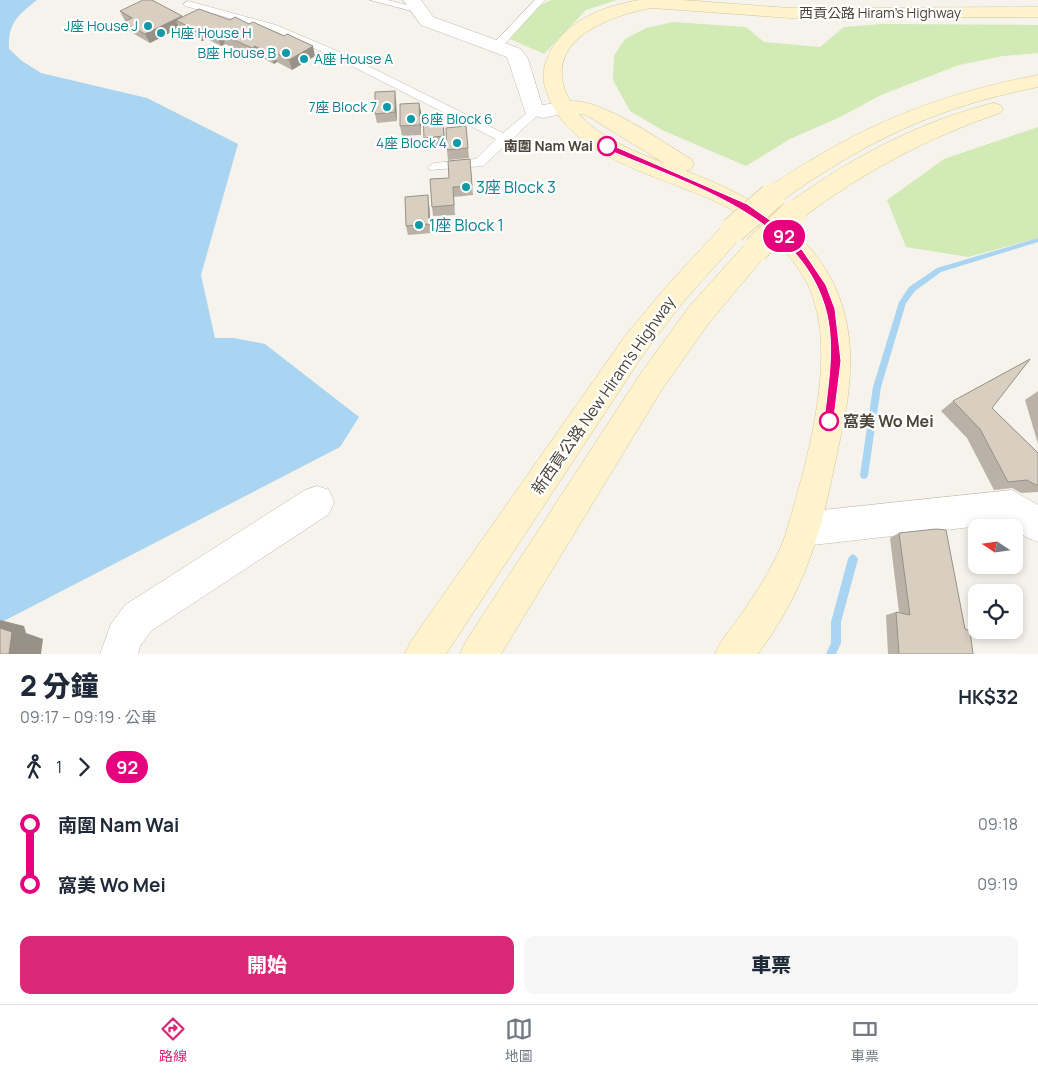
<!DOCTYPE html>
<html lang="zh-TW">
<head>
<meta charset="utf-8">
<style>
	body { margin:0; font-family:Manrope,"Noto Sans TC",sans-serif; background:#f6f6f7; color:#1f2937; height:100vh; display:flex; flex-direction:column; font-size:19px; white-space:nowrap }
	* { box-sizing:border-box; margin:0 }
	p { font-size:16px; color:#747a83 }
	.icon { flex:none; width:28px; height:28px; fill:none; stroke:currentColor; stroke-width:2; stroke-linecap:round; stroke-linejoin:round }
	.map { position:relative; height:654px; overflow:hidden }
	.panel { display:flex; flex-direction:column; background:#fff; flex:1 }
	.panel>* { flex:none }
	.badge { padding:0 10px; border-radius:16px; font-size:18px; line-height:32px }
	.needle { width:32px; rotate:283deg }
	.controls { position:absolute; left:968px; top:519px; display:grid; gap:10px }
	.controls a { display:grid; place-items:center; width:55px; height:55px; border-radius:10px; background:#fff; box-shadow:0 2px 8px #0003; font-size:25px }
	.map>.badge { position:absolute; translate:-50% -50%; box-shadow:0 0 0 2px #fff }
	.legs { display:flex; align-items:center; gap:8px; height:55px; padding:0 20px; font-size:16px }
	.legs p { margin-inline-start:auto }
	.headline { display:flex; align-items:center; justify-content:space-between; height:85px; padding:0 20px }
	h1 { font-size:28px; font-weight:800; line-height:38px }
	.action { display:flex; gap:10px; margin-top:auto; padding:10px 20px }
	.action a { flex:1; height:58px; border-radius:10px; background:#db2777; color:#fff; font-size:20px; font-weight:800; line-height:58px; text-align:center }
	.action a+a { background:#f6f6f7; color:#1f2937 }
	ul { padding:0 20px; list-style:none }
	li { display:flex; align-items:center; gap:18px; height:60px; font-size:19px }
	li i { display:grid; place-items:center; width:8px; height:100%; margin:0 6px; background:currentColor }
	li i::after { content:''; width:12px; height:12px; margin:-6px; border:4px solid; border-radius:50%; background:#fff }
	li p { margin-inline-start:auto }
	li:first-child i { background:linear-gradient(#0000 50%,currentColor 0) }
	li:last-child i { background:linear-gradient(currentColor 50%,#0000 0) }
	.dock { display:flex; justify-content:space-around; align-items:center; height:70px; border-top:1px solid #e0e1e3; background:#fff; font-size:14px; color:#747a83 }
	.dock a { display:grid; justify-items:center; gap:2px }
	.dock .on { color:#db2777 }
	.map>svg:first-child { display:block }
	.green { fill:#d2eab5 }
	.water { fill:#a9d4f2 }
	.lines { fill:none; stroke-linecap:round; stroke-linejoin:round }
	.stream { fill:#a9d4f2; fill-rule:evenodd }
	.lane-casing { stroke:#c2bbae; stroke-width:1 }
	.street-casing { stroke:#c2bbae; stroke-width:1 }
	.secondary-casing { stroke:#d6c79b; stroke-width:1 }
	.lane { fill:#fff; fill-rule:evenodd }
	.street { fill:#fff; fill-rule:evenodd }
	.secondary { fill:#fff3cd; fill-rule:evenodd }
	.secondary-bridge-casing { stroke:#d6c79b; stroke-width:27; stroke-linecap:butt }
	.secondary-bridge { stroke:#fff3cd; stroke-width:26 }
	.wall { fill:#bab2a6 }
	.shaded-wall { fill:#979187 }
	.building { fill:#d8cfc1; stroke:#979187 }
	.line-1 { fill:#e6007e; stroke:#fff }
	.culture-dot { fill:#0f9aa8; stroke:#fff; stroke-width:2 }
	.stop-1-dot { fill:#fff; stroke:#e6007e; stroke-width:2.5 }
	.labels { text-anchor:middle; stroke-width:4.5; stroke-linejoin:round; paint-order:stroke }
	.far-street-label { font-size:14px; fill:#4b4439; stroke:#fff }
	.far-culture-label { font-size:14px; fill:#0d838f; stroke:#fff; text-anchor:end }
	.far-stop-label { font-size:14px; font-weight:bold; fill:#4b4439; stroke:#fff; text-anchor:end }
	.culture-label { font-size:16px; fill:#0d838f; stroke:#fff; text-anchor:start }
	.street-label { font-size:16px; fill:#4b4439; stroke:#fff }
	.stop-label { font-size:16px; font-weight:bold; fill:#4b4439; stroke:#fff; text-anchor:start }
</style>
</head>
<body>
<div class="map">
<svg width="1038" height="654" viewBox="0 0 1038 654">
	<rect width="100%" height="100%" fill="#f6f3ec"/>
	<g class="green">
		<path d="M551,0H617L586,10L544,54L510,39L537,7Z"/>
		<path d="M673,22L746,27L764,42L820,47L844,27L882,24L1038,25V53L1003,56L959,65L881,95L840,117L790,139L746,166L662,130L630,111L613,80L614,56L625,39L646,28Z"/>
		<path d="M1038,127V238L968,257L906,247L887,200L944,159Z"/>
	</g>
	<path class="water" d="M0,0H37C17,16 8,23 9,49L22,61L41,73L147,98L238,144L201,275L215,338H234L265,344L359,417L340,447L0,623Z"/>
	<g class="lines">
		<g class="stream">
			<path d="M1038,238V242L941,272L915,291L906,303L881,387L868,475L867,478L864,479L861,478L860,475L873,387L899,302L909,287L937,268Z"/>
			<path d="M853,554L856,556L858,559L841,622V643L836,654H826L831,643V622L848,559L850,556Z"/>
		</g>
		<g class="lane-casing">
			<g id="lane">
				<path d="M370,0H388L421,9L416,12Z"/>
				<path d="M535,0H545L501,48H493V44Z"/>
				<path d="M188,1L276,25L342,53L503,133L532,109H540L542,111L483,166L430,170L428,167L434,163L476,159L496,139L334,57L270,29L185,6L183,4Z"/>
			</g>
		</g>
		<g class="street-casing">
			<g id="street">
				<path d="M403,0H421L433,17L521,49L528,59L542,105L564,102L571,104L574,108L571,112L543,118L526,114L507,57L421,25Z"/>
				<path d="M317,486L329,490L334,502L329,514L151,631L140,646L138,654H100L111,624L125,605L305,490Z"/>
				<path d="M1012,490L1038,505V542L1026,537L1007,523L804,546L792,541L787,529L792,517L804,512Z"/>
			</g>
		</g>
		<g class="secondary-casing">
			<g id="secondary">
				<path d="M639,0H682L790,8L1038,7V17L790,18L652,8C617,14 552,35 563,83C564,89 567,95 570,101C603,99 661,141 691,159L694,164L691,169L686,171C771,203 845,251 850,351C852,389 843,426 835,463C820,538 804,591 758,654H715C722,637 735,624 745,609C761,585 777,560 786,533C806,464 841,351 807,283C792,254 764,228 736,212C678,178 571,164 547,93C541,78 543,65 551,50C569,19 605,6 639,0ZM579,114L586,115L664,163C634,151 601,139 579,114Z"/>
				<path d="M1038,75V87C936,107 864,142 780,202L772,204L764,202L760,196L764,190C856,128 929,96 1038,75Z"/>
				<path d="M993,103L1000,105L1003,109L1000,113C927,138 863,172 801,219L793,221L785,219L781,213C788,201 805,192 816,184C870,148 930,119 993,103Z"/>
				<path d="M733,221L742,224L745,230L742,236L684,301L645,352L446,654H405L411,641L625,336L666,287L724,224Z"/>
				<path d="M756,240L765,242L769,249L765,256L708,324L661,391L501,654H460L466,641L641,373L688,308L747,242Z"/>
			</g>
		</g>
		<use href="#lane" class="lane"/>
		<use href="#street" class="street"/>
		<use href="#secondary" class="secondary"/>
		<g class="secondary-bridge-casing">
			<g id="secondary-bridge">
				<path d="M733,230L772,196"/>
				<path d="M756,249L793,213"/>
			</g>
		</g>
		<use href="#secondary-bridge" class="secondary-bridge"/>
	</g>
	<g class="wall">
		<path d="M120,11L182,17L230,20L249,24L315,56L292,70L277,62L274,64L259,56L255,58L225,44L221,46L207,39L202,41L180,29L179,28L150,43L129,31L123,22L125,21Z"/>
		<path d="M396,100L397,121L377,123L375,114Z"/>
		<path d="M419,103L421,112V135L402,136L400,126Z"/>
		<path d="M444,123L445,146L425,147L424,138Z"/>
		<path d="M466,126L469,158L448,160L447,150Z"/>
		<path d="M470,159L473,195L454,197L455,215L433,216L432,207L449,178Z"/>
		<path d="M429,204L431,233L408,235L406,226Z"/>
		<path d="M1038,391V444L1025,400Z"/>
		<path d="M953,401L992,408L1038,453V492L1021,493L1012,488L994,490L967,438L941,411Z"/>
		<path d="M899,533L965,629L973,654H888L886,615L896,612H899L890,538Z"/>
	</g>
	<g class="shaded-wall">
		<path d="M182,16L186,25L176,20L179,28L150,43L145,34Z"/>
		<path d="M203,29L207,39L202,41L198,32Z"/>
		<path d="M221,34L225,44L221,46L217,37Z"/>
		<path d="M255,46L259,56L255,58L252,48Z"/>
		<path d="M313,46L315,56L292,70L289,60Z"/>
		<path d="M274,52L277,62L274,64L270,54Z"/>
		<path d="M395,91L396,100L397,121L395,112Z"/>
		<path d="M419,103L421,112V135L420,125Z"/>
		<path d="M428,195L429,204L431,233L429,224Z"/>
		<path d="M0,620L24,626L26,633L43,639L41,654H9L0,628Z"/>
	</g>
	<g class="building">
		<path d="M143,0H152L182,16L145,34L123,22L132,18L120,11Z"/>
		<path d="M199,9L230,20L235,17L249,24L253,22L284,36L287,34L313,46L289,60L274,52L270,54L255,46L252,48L221,34L217,37L203,29L198,32L176,20Z"/>
		<path d="M395,91V112L375,114V92Z"/>
		<path d="M419,103L420,125L400,126V104Z"/>
		<path d="M442,113L444,136L424,138L423,115Z"/>
		<path d="M466,126L468,148L447,150L446,128Z"/>
		<path d="M470,159L472,186L453,187L454,205L432,207L430,179L449,178L448,161Z"/>
		<path d="M428,195L429,224L406,226L405,197Z"/>
		<path d="M1030,359L992,408L1038,453V485H1036L1027,480L1008,482L980,429L953,401Z"/>
		<path d="M936,529L946,530L965,629L970,631L973,654H899L896,612L910,615L899,533Z"/>
		<path d="M0,628L12,632L9,654H0Z"/>
	</g>
	<path class="line-1" d="M607,143L747,204L777,225L803,251L826,285L835,309L841,361L833,425H825L824,421C828,384 836,344 825,307C798,214 684,183 604,148L603,146Z"/>
	<g class="culture-dot">
		<circle cx="148" cy="26" r="5"/>
		<circle cx="161" cy="33" r="5"/>
		<circle cx="286" cy="53" r="5"/>
		<circle cx="304" cy="59" r="5"/>
		<circle cx="387" cy="107" r="5"/>
		<circle cx="411" cy="119" r="5"/>
		<circle cx="457" cy="143" r="5"/>
		<circle cx="466" cy="187" r="5"/>
		<circle cx="419" cy="225" r="5"/>
	</g>
	<g class="stop-1-dot">
		<circle cx="607" cy="146" r="9"/>
		<circle cx="829" cy="421" r="9"/>
	</g>
	<g class="labels">
		<g class="far-street-label">
			<text x="880" y="18">西貢公路 Hiram's Highway</text>
		</g>
		<g class="far-culture-label">
			<text x="138" y="31">J座 House J</text>
			<text x="171" y="38" text-anchor="start">H座 House H</text>
			<text x="276" y="58">B座 House B</text>
			<text x="314" y="64" text-anchor="start">A座 House A</text>
			<text x="377" y="112">7座 Block 7</text>
			<text x="421" y="124" text-anchor="start">6座 Block 6</text>
			<text x="447" y="148">4座 Block 4</text>
		</g>
		<g class="far-stop-label">
			<text x="593" y="151">南圍 Nam Wai</text>
		</g>
		<g class="culture-label">
			<text x="476" y="193">3座 Block 3</text>
			<text x="429" y="231">1座 Block 1</text>
		</g>
		<g class="street-label">
			<text transform="translate(603 395) rotate(-55)" y="6">新西貢公路 New Hiram's Highway</text>
		</g>
		<g class="stop-label">
			<text x="843" y="427">窩美 Wo Mei</text>
		</g>
	</g>
</svg>
<div class="controls">
<a><svg class="needle" viewBox="-14 -14 28 28"><path d="M0-13l5 13h-10z" fill="#e53935"/><path d="M0 13l5-13h-10z" fill="#747a83"/></svg></a>
<a><svg class="icon" aria-label="locate" viewBox="0 0 24 24"><circle cx="12" cy="12" r="6"/><path d="M12 2v4M12 18v4M2 12h4M18 12h4"/></svg></a>
</div>
<b class="badge" style="left:784px;top:236px;background:#e6007e;color:#fff">92</b>
</div>
<section class="panel">
<div class="headline"><div><h1>2 分鐘</h1><p>09:17 – 09:19 · 公車</p></div><b>HK$32</b></div>
<div class="legs"><svg class="icon" aria-label="walk" viewBox="0 0 24 24"><circle cx="13" cy="4" r="2"/><path d="M13 8l-2 6 4 7M11 14l-3 7M7 12l3-4h3l4 4"/></svg>1<svg class="icon" aria-label="forward" viewBox="0 0 24 24"><path d="M9 5l7 7-7 7"/></svg><b class="badge" style="background:#e6007e;color:#fff">92</b></div>
<ul>
<li><i style="color:#e6007e"></i><b>南圍 Nam Wai</b><p>09:18</p></li>
<li><i style="color:#e6007e"></i><b>窩美 Wo Mei</b><p>09:19</p></li>
</ul>
<div class="action"><a>開始</a><a>車票</a></div>
</section>
<nav class="dock">
<a class="on"><svg class="icon" aria-label="directions" viewBox="0 0 24 24"><path d="M12 3l9 9-9 9-9-9zM9 14v-3h6M13 9l2 2-2 2"/></svg>路線</a>
<a><svg class="icon" aria-label="map" viewBox="0 0 24 24"><path d="M3 6l6-2 6 2 6-2v14l-6 2-6-2-6 2zM9 4v14M15 6v14"/></svg>地圖</a>
<a><svg class="icon" aria-label="tickets" viewBox="0 0 24 24"><path d="M3 7h18v10H3zM15 7v10"/></svg>車票</a>
</nav>
</body>
</html>
